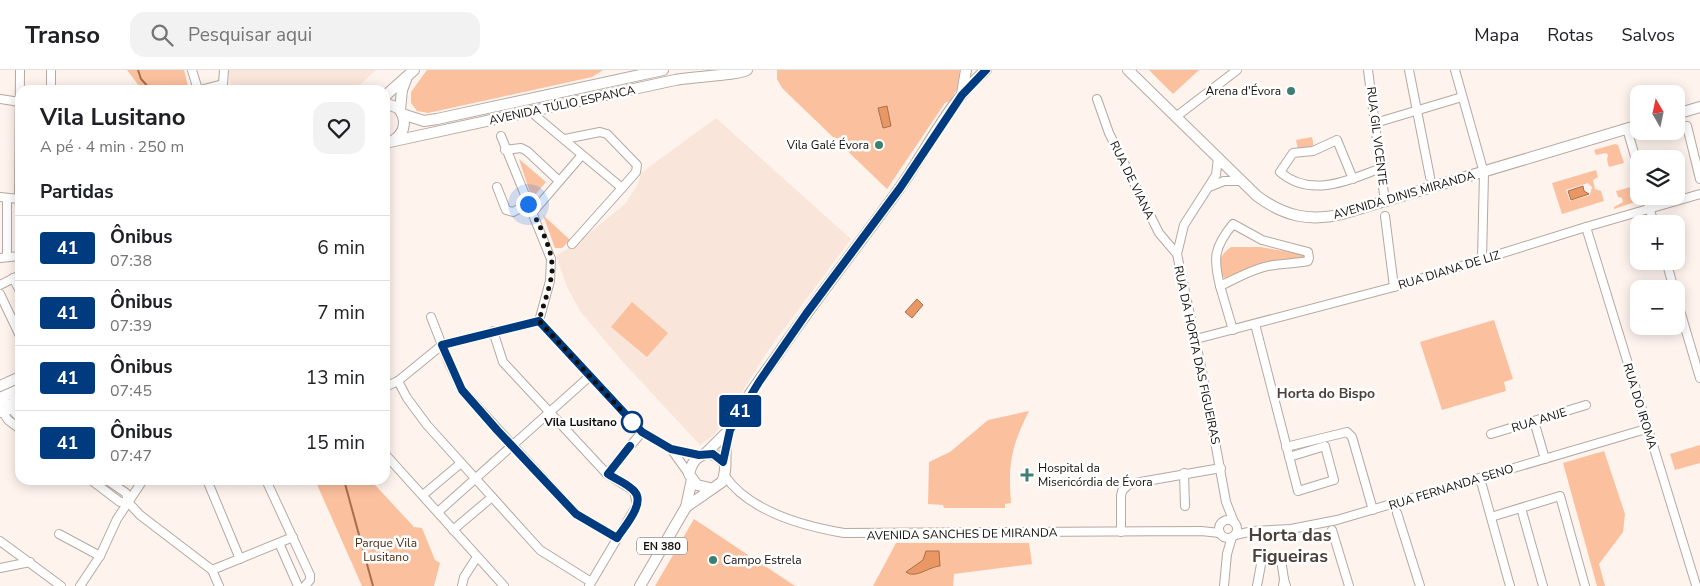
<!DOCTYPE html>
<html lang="pt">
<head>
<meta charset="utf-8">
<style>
	body { margin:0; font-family:"Nunito Sans",sans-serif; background:#f2f2f2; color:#202124; height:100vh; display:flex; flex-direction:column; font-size:19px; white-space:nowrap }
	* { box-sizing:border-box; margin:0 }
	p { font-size:16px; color:#757577 }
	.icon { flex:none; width:28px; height:28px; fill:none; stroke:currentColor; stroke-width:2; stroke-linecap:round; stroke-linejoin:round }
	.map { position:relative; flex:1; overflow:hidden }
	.drawer { position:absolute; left:15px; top:15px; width:375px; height:400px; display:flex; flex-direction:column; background:#fff; border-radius:15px; box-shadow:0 2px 12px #0003 }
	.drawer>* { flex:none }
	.badge { padding:0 10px; border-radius:4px; font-size:18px; line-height:32px }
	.needle { width:32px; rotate:351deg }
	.tools { position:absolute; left:1630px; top:15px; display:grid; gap:10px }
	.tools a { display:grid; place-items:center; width:55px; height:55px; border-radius:10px; background:#fff; box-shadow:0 2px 12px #0003; font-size:25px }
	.you { position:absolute; width:25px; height:25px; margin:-12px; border:4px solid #fff; border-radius:50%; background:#1a73e8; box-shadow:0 0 0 8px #1a73e833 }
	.map>.badge { position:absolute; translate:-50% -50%; box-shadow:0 0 0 2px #fff }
	h2 { padding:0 25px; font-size:19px; line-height:45px }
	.round { display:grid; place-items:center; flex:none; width:52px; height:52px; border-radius:15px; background:#f2f2f2 }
	.overview { display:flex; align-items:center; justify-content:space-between; height:85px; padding:0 25px }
	h1 { font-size:24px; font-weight:700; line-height:38px }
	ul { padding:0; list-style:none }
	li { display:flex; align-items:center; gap:15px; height:65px; padding:0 25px; border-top:1px solid #e0e0e0 }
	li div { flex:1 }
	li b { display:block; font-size:19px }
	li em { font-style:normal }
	li .badge { min-width:55px; font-weight:700; text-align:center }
	header { display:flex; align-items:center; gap:30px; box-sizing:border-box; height:70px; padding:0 25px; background:#fff; border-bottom:1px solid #e0e0e0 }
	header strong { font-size:24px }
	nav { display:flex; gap:28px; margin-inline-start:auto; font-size:18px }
	.search { width:350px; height:45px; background:#f2f2f2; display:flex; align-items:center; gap:12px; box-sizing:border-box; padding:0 18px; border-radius:15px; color:#757577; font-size:19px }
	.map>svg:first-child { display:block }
	.built { fill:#fae5da }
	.green { fill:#fbc09e; fill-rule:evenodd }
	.water { fill:#e99764; stroke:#a96e4a }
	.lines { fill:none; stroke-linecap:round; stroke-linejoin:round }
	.stream { stroke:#a96e4a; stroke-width:2 }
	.minor-casing { stroke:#b5a9a1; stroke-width:10 }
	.major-casing { stroke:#b5a9a1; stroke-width:12 }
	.minor { stroke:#fff; stroke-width:8 }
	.major { stroke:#fff; stroke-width:10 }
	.line-casing { stroke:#fff; stroke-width:11 }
	.line { stroke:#003b80; stroke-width:8 }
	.walk { stroke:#130f0c; stroke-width:5; stroke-dasharray:0 9 }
	.poi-dot { fill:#3d7f71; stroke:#fff; stroke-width:2 }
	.stop-dot { fill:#fff; stroke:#003b80; stroke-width:2.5 }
	.labels { text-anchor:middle; stroke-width:5; stroke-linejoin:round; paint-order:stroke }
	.shield { fill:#fff; stroke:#5a5755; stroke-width:1 }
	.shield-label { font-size:11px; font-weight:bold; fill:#130f0c }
	.poi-label { font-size:12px; fill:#130f0c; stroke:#fff; text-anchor:end }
	.street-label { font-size:12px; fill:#130f0c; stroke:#fff }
	.stop-label { font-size:12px; font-weight:bold; fill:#130f0c; stroke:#fff; text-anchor:end }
	.park-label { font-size:12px; fill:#4d2b16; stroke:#fff }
	.neighbourhood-label { font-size:14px; font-weight:bold; fill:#4b403a; stroke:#fff }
	.district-label { font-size:18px; font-weight:bold; fill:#4b403a; stroke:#fff }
</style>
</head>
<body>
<header>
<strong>Transo</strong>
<div class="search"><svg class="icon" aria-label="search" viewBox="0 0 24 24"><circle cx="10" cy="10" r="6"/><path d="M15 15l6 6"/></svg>Pesquisar aqui</div>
<nav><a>Mapa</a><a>Rotas</a><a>Salvos</a></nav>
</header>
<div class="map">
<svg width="1700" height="516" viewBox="0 0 1700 516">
	<rect width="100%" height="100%" fill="#fef3ed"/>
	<g class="built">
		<path d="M228,0H376L354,20H231Z"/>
		<path d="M716,48L851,169L767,282L721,356L714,365L700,375L623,292L580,241L567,217L556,186L582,169L625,134L637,116L641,103Z"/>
	</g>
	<g class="green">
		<path d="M127,0H184L189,20H142Z"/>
		<path d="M427,0H603L592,7L428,43L417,41L411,33V22Z"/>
		<path d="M777,0H960L957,19L950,31L945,33L887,119L782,18L777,9Z"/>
		<path d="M1149,0H1199L1173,24Z"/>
		<path d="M1312,67L1314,78L1298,80L1296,70Z"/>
		<path d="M1615,74L1618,75L1624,93L1609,97L1607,90L1608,85L1606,83L1596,85L1594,80Z"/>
		<path d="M519,89L546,112L534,126H531Z"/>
		<path d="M1596,100L1598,107L1593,110L1595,119L1601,121L1604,131L1562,144L1552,113ZM1588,113L1592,117L1590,125L1570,131L1566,120Z"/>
		<path d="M1631,117L1635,132L1614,139V137L1623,132L1622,128L1618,127L1616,121Z"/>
		<path d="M543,145L570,170L562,178H555Z"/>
		<path d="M1231,177H1260L1307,185L1303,190L1228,210L1220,205C1218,191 1220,185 1231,177Z"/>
		<path d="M632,232L668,263L647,287L611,257Z"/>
		<path d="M1494,250L1513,309L1504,312L1506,321L1442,340L1420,272Z"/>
		<path d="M1029,341C1011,377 1008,393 1011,433L1005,434V438H944L943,435L928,434L929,392L950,382L988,350Z"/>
		<path d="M1700,375V393L1675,400L1670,384Z"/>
		<path d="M1604,381L1625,444L1623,462L1599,494L1605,516H1597L1563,393Z"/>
		<path d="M315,410H380L375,415L414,457L422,458L435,490L440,493L434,516H362Z"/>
		<path d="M694,449L795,516H655Z"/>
		<path d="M896,473H1029L1032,494L954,504L953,516H873Z"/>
	</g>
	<g class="water">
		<path d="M887,36L891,56L883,58L878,38Z"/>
		<path d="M1583,116L1584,121L1589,124L1571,130L1568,121Z"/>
		<path d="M917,229L923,235L912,248L905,242Z"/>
		<path d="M926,481H939L940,496C928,497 916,509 906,502L923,490Z"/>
	</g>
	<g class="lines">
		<g class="stream">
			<path d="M138,0L141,9L151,20"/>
			<path d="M344,410L373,516"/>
		</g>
		<g class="minor-casing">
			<g id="minor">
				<path d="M192,0L198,20"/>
				<path d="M1368,0L1385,132"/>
				<path d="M1409,0L1430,107"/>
				<path d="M1455,0L1484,103L1482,190"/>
				<path d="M51,20V0"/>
				<path d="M200,20L223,14L224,0"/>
				<path d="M0,29L20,32"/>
				<path d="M1097,29L1109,63L1159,163L1177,184"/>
				<path d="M531,42L622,118L572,174"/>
				<path d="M1177,46L1237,0"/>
				<path d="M1375,53L1462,27"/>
				<path d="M1687,56L1700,109"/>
				<path d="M1627,59L1639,100"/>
				<path d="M501,66L551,189L550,211L539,251"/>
				<path d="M565,69L600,62L607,64L637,95L636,102L622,118"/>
				<path d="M505,80L521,78L527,81L559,111"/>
				<path d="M1218,88L1216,105L1184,155L1177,184L1204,311L1226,432L1234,452"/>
				<path d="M1353,109L1337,70L1313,81L1293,83L1280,102C1310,128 1348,111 1381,98"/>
				<path d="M497,117L506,140L513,142L528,134"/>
				<path d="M1209,117L1224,111H1241"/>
				<path d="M1646,126L1654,154"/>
				<path d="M0,127L19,129L20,0"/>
				<path d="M532,143L582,85"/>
				<path d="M1385,146L1394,217"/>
				<path d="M1233,154L1262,170L1308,182L1309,188L1308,191C1293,194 1278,193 1264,197C1249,201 1235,209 1220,216C1213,188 1214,177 1233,154Z"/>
				<path d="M1586,157L1696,515"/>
				<path d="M7,187V128"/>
				<path d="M0,188L20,186"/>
				<path d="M1666,191L1674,219"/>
				<path d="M13,208L20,221"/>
				<path d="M0,215L20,205"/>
				<path d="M1220,216L1233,260"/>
				<path d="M0,224L20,266"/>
				<path d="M1676,227L1700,308"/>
				<path d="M431,247L449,293L462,320L576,444L617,468"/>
				<path d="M539,251L642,362L671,379L699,385"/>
				<path d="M1255,254L1298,421L1334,410L1325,376L1289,387"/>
				<path d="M493,261L503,292L607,404L634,421L637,435L589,516"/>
				<path d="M1196,269L1394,217L1586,157L1700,124"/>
				<path d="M398,311L407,328L427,355L540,480L591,512"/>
				<path d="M385,317L398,311L442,275L539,251"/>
				<path d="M0,327C8,332 11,341 20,348"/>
				<path d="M0,337L8,350L20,359"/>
				<path d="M0,343L10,340L17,320"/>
				<path d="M1534,351L1545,389"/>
				<path d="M1491,364L1586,335"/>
				<path d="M1286,377L1347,362L1352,367L1373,440"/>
				<path d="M671,379L689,404"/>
				<path d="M385,384L504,516"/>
				<path d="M1184,403L1185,436"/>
				<path d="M607,404L642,362"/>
				<path d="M725,406C750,442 803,456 844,463L1201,461L1220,463"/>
				<path d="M1480,408L1510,516"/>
				<path d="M91,410L120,432H128"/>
				<path d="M107,410L126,423L128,432L140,445L212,500L219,516"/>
				<path d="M207,410L240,489"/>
				<path d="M266,410L310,505V510L305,516"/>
				<path d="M423,425L461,393"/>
				<path d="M1521,438L1543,516"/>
				<path d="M438,442L590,306"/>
				<path d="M1397,443L1420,516"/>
				<path d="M1491,447L1560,426L1585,516"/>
				<circle cx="1228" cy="459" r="9"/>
				<path d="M453,460L492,427"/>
				<path d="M1332,460L1349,516"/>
				<path d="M1121,462V426L1122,421L1129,414L1221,398"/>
				<path d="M59,464L100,486"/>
				<path d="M1235,465L1253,461L1291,459L1337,450L1646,359"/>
				<path d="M0,471L61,516"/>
				<path d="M279,473L298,516"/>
				<path d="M0,498L30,492"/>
				<path d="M212,500L293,467"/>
				<path d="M80,516L100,486L117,449L143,410"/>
				<path d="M462,516L464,507L477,487"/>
				<path d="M1224,516L1227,484L1232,467"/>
				<path d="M1257,516L1262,489L1272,487L1281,490L1284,509"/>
				<path d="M1283,516L1284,509L1286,516"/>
			</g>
		</g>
		<g class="major-casing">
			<g id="major">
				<path d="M1128,0L1257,126C1284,146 1309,152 1342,144L1639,55"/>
				<path d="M962,24L966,0"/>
				<path d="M385,26L414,0"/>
				<path d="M385,33L398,38C407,48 406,62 394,70"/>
				<path d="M400,40L402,20L407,7"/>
				<path d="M402,44L424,51L437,49L663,0"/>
				<path d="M1676,44L1700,37"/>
				<path d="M385,73L675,10C688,7 741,5 747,0"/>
				<path d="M0,316L20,307"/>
				<path d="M0,328L20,319"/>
				<path d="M706,383L729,360"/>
				<path d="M710,418L697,415L689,404C693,385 710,376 723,392"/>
				<path d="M686,437L722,412C729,398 722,378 729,361C740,336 758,312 774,290C814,231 858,176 899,119C927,80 949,31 986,0"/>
				<path d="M640,516L686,437L692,409"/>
			</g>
		</g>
		<use href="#minor" class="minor"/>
		<use href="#major" class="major"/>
	</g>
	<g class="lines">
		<g class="line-casing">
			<path id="line" d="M630,376L608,404C615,409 629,414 635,422C645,434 624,457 617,468L576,444L497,360L462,320L442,275L539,251L642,362L671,379L699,385L713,384L723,392L730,360L759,312L806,244L900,118L962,25L986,0"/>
		</g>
		<use href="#line" class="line"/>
		<path class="walk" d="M528,134C538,153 554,179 552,202C550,219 543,235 539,251L632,352"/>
	</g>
	<g class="poi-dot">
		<circle cx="1291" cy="21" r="5"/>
		<circle cx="879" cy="75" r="5"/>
		<path d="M1024.5 397.5h5v5h5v5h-5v5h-5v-5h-5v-5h5z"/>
		<circle cx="713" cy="490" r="5"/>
	</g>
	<circle class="stop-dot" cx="632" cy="352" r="10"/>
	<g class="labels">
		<rect class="shield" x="637" y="467.5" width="50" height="17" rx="4"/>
		<g class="shield-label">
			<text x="662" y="480">EN 380</text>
		</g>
		<g class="poi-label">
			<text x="1281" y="25">Arena d'Évora</text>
			<text x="869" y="79">Vila Galé Évora</text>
			<text x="1038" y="402" text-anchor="start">Hospital da<tspan x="1038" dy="14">Misericórdia de Évora</tspan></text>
			<text x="723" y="494" text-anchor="start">Campo Estrela</text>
		</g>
		<g class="street-label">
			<text transform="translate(562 35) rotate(-12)" y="4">AVENIDA TÚLIO ESPANCA</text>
			<text transform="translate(1377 66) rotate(83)" y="4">RUA GIL VICENTE</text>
			<text transform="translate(1132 110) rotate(64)" y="4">RUA DE VIANA</text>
			<text transform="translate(1404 125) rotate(-16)" y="4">AVENIDA DINIS MIRANDA</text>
			<text transform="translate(1449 200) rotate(-17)" y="4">RUA DIANA DE LIZ</text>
			<text transform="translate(1197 285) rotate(78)" y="4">RUA DA HORTA DAS FIGUEIRAS</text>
			<text transform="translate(1640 336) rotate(73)" y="4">RUA DO IROMA</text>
			<text transform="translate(1539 350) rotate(-17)" y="4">RUA ANJE</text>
			<text transform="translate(1451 417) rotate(-17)" y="4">RUA FERNANDA SENO</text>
			<text transform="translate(962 464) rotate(-1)" y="4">AVENIDA SANCHES DE MIRANDA</text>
		</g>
		<g class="stop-label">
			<text x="617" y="356">Vila Lusitano</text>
		</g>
		<g class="park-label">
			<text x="386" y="477">Parque Vila<tspan x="386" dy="14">Lusitano</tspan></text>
		</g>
		<g class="neighbourhood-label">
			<text x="1326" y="328">Horta do Bispo</text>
		</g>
		<g class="district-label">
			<text x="1290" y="471">Horta das<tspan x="1290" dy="21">Figueiras</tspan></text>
		</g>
	</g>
</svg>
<div class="tools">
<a><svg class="needle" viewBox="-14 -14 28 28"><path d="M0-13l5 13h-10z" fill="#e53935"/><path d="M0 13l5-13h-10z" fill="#757577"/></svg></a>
<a><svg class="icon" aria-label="layers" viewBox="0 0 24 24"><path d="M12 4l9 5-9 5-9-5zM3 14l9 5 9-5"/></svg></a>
<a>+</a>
<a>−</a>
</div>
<div class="you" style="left:528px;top:134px"></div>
<b class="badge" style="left:740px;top:341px;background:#003b80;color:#fff">41</b>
<section class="drawer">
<div class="overview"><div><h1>Vila Lusitano</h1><p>A pé · 4 min · 250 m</p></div><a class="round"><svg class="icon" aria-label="heart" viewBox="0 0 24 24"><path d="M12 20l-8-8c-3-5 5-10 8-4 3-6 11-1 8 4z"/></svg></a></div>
<h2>Partidas</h2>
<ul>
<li><span class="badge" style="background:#003b80;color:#fff">41</span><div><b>Ônibus</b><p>07:38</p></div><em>6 min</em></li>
<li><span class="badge" style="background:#003b80;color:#fff">41</span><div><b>Ônibus</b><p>07:39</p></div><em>7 min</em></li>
<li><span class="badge" style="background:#003b80;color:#fff">41</span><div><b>Ônibus</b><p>07:45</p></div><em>13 min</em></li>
<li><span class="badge" style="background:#003b80;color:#fff">41</span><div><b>Ônibus</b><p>07:47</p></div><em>15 min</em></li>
</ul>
</section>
</div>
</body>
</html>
